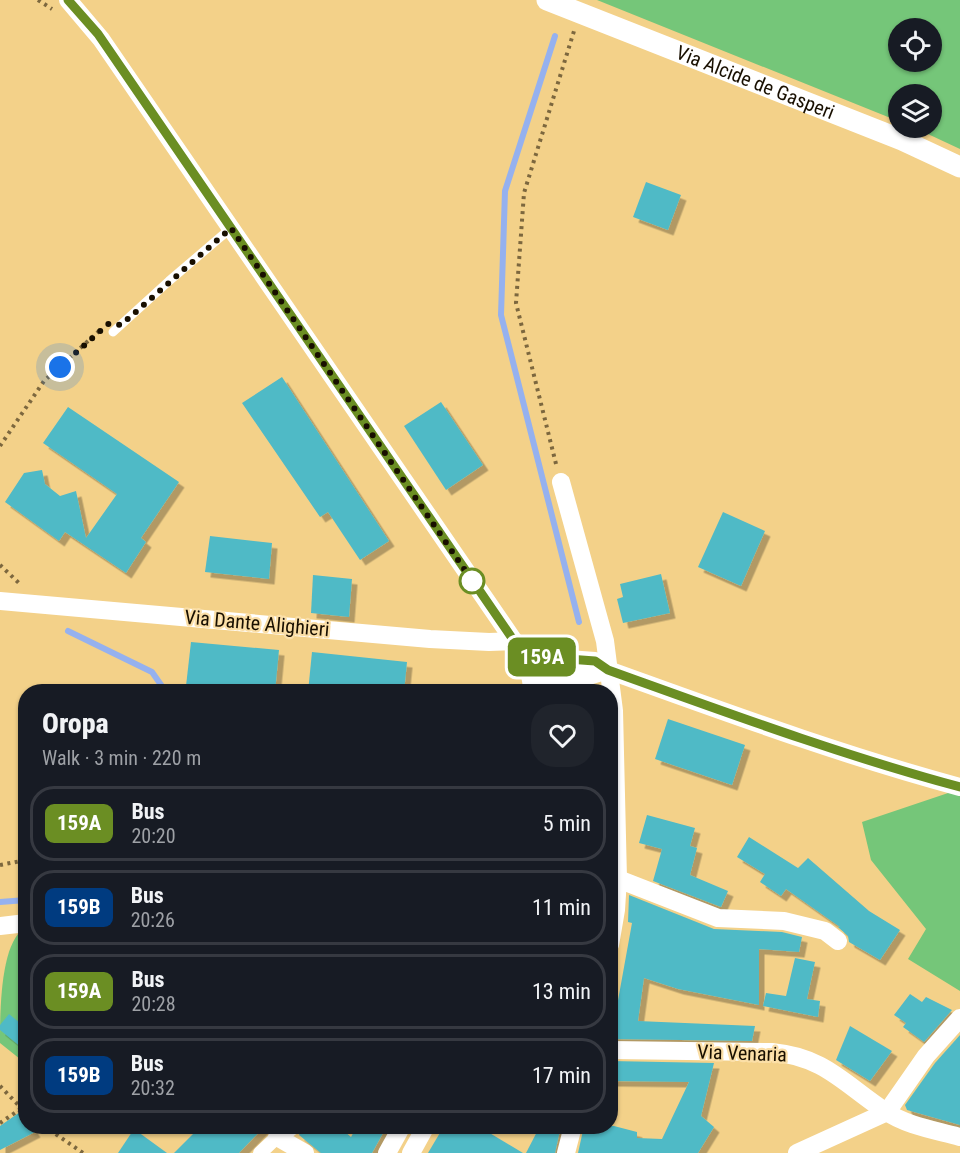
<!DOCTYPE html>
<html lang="en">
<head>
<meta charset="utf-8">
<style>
	body { margin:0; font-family:"Roboto Condensed",sans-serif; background:#20242c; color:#f1f3f6; height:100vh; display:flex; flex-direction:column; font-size:22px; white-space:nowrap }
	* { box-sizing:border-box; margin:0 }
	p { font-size:20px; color:#9ea1a6 }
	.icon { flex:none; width:33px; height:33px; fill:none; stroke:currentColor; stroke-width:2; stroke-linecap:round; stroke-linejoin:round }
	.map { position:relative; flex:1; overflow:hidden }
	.details { position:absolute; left:18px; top:684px; width:600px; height:450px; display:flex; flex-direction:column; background:#171b24; border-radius:24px; box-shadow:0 2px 4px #0004 }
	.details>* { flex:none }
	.badge { padding:0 12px; border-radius:9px; font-size:21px; line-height:39px }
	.fabs { position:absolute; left:888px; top:18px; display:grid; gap:12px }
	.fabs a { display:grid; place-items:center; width:54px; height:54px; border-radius:50%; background:#171b24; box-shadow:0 2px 4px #0004; font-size:30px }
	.you { position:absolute; width:30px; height:30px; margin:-15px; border:4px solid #fff; border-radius:50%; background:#1a73e8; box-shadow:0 0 0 9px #1a73e833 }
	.map>.badge { position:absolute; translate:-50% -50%; box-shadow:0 0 0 3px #fff }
	.round { display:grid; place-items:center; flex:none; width:63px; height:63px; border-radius:24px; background:#20242c }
	.overview { display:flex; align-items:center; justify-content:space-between; height:102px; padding:0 24px }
	h1 { font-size:28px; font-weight:800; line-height:45px }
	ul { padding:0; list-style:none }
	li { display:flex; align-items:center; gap:18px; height:75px; margin:0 12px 9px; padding:0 12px; border:3px solid #363941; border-radius:24px }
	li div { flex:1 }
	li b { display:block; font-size:22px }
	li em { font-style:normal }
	li .badge { min-width:66px; font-weight:700; text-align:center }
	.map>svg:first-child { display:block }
	.green { fill:#75c679; fill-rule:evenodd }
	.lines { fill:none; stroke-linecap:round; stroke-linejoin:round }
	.stream { stroke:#95b1ef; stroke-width:6 }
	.building { fill:#50bac6; filter:url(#shadow) }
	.path { stroke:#7c673e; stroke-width:4; stroke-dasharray:3 4.5; stroke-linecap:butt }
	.service { stroke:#fff; stroke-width:9 }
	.pedestrian { stroke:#fff; stroke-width:14 }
	.minor { stroke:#fff; stroke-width:18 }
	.tertiary { stroke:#fff; stroke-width:21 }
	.line-casing { stroke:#fff; stroke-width:14 }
	.line { stroke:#6b8e23; stroke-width:9 }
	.walk { stroke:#180f00; stroke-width:6; stroke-dasharray:0 10.8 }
	.stop-dot { fill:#fff; stroke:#6b8e23; stroke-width:3 }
	.labels { text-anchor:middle; stroke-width:4.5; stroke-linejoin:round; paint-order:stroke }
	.street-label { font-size:20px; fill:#180f00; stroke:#fbdfa7 }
</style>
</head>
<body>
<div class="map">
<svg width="960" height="1153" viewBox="0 0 960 1153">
	<defs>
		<filter id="shadow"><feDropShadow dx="5.5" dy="5.5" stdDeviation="0" flood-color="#0004"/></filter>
	</defs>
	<rect width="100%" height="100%" fill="#f3d189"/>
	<g class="green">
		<path d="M597,0H960V149L915,128H932V94H898V121ZM898,28H932V62H898Z"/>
		<path d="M960,789V991L908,959L926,929L871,860L862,822Z"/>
		<path d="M25,928V1063L0,1043C0,1013 0,942 25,928Z"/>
	</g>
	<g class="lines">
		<g class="stream">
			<path d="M555,36L505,191L501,315L579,622"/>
			<path d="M68,631L152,672L166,692"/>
			<path d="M0,902L26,900"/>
		</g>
	</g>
	<g class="building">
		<path d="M646,182L681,195L668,230L633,217Z"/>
		<path d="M282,377L389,541L360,560L328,512L320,517L242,403Z"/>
		<path d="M441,402L483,465L446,490L404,426Z"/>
		<path d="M68,407L179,482L141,538L146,542L126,573L65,532L59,541L5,502L24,473L42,470L45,484L60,496L76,491L86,538L117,494L43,443Z"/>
		<path d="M723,512L765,531L741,586L698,567Z"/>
		<path d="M210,536L272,543L269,579L205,572Z"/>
		<path d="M661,574L670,613L623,623L617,599L623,597L620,584Z"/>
		<path d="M313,575L352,579L349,617L311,613Z"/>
		<path d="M191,642L279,650L275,692H242L186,686Z"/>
		<path d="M312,652L407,662L404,692H308Z"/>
		<path d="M668,719L745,745L732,785L655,759Z"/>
		<path d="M647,815L695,828L690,846L697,848L690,875L728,891L721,907L653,881L662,849L639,843Z"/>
		<path d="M749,837L798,868L808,858L869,911L900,930L880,960L849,942L848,936L838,927H840L786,889L781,896L760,882L765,874L737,857Z"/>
		<path d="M629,895L714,929L782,932L802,937L799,952L759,949V1005L678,989L644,978L638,1021L755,1026L752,1041L611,1039L632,923L628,922Z"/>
		<path d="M795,958L815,962L807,999L820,1001L818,1017L763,1006L766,993L786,996Z"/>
		<path d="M910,994L922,1002L926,997L952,1010L924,1042L903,1027L906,1023L894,1015Z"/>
		<path d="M9,1014L26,1028V1051L0,1030V1025Z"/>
		<path d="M850,1026L892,1051L870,1081L836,1060Z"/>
		<path d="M960,1035V1125L907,1110L905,1105L935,1063Z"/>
		<path d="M610,1061L714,1063L701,1116L714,1127L698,1153H578L584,1126H614L637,1132V1138L662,1139L689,1082L610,1081Z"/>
		<path d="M20,1112L26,1119V1126H31L35,1132L0,1150V1126Z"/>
		<path d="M201,1126H265L239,1153H174Z"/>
		<path d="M303,1126H338L351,1137L357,1126H387L372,1153H321L299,1135Z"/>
		<path d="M444,1126H478L523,1153H428Z"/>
		<path d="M540,1126H561L555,1153H526Z"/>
		<path d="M134,1129L167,1153H118Z"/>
	</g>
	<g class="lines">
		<g class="path">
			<path d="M38,0L52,9"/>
			<path d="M0,446L44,381L99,331"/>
			<path d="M556,464L516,303L524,193L574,31"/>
			<path d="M0,565L21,585"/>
			<path d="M0,865L26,860"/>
			<path d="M0,1086L26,1113"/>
			<path d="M0,1123L19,1110L26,1118"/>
			<path d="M34,1126L38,1132L44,1126L83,1153"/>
		</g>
		<path class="service" d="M113,332L169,281L231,228"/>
		<path class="pedestrian" d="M260,1153L277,1137"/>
		<g class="minor">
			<path d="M68,0L101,39L514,641L527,656"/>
			<path d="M561,482L605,641L614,711L618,879L616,910L610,945"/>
			<path d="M0,601L430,639L489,642L514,641"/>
			<path d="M527,656L595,661L608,670C725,712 841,755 960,787"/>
			<path d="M528,664L533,692"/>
			<path d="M530,675L589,676L608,670"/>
			<path d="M618,879L718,918L784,921L825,931L838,941"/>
			<path d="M0,926L26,923"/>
			<path d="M610,1050L772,1052C825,1057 844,1084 885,1111C907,1126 935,1130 960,1137"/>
			<path d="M292,1126L277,1137L305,1153"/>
			<path d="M387,1153L402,1126"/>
			<path d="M411,1153L426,1126"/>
			<path d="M566,1153L573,1126"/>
			<path d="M797,1153L887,1112L926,1056L960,1018"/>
		</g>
		<path class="tertiary" id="s1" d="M547,0L902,140L960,167"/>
	</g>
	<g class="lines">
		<g class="line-casing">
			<path id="line" d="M68,0L98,34L514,641L527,656L595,661L608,670C725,712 841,755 960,787"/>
		</g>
		<use href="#line" class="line"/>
		<path class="walk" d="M60,367L108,324L121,325L231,228L473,582L472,581"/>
	</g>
	<circle class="stop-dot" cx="472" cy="581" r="12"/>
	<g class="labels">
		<g class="street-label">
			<text dy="7" stroke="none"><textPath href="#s1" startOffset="224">Via Alcide de Gasperi</textPath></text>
			<text transform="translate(257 623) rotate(5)" y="7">Via Dante Alighieri</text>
			<text transform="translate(742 1053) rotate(2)" y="7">Via Venaria</text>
		</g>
	</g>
</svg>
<div class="fabs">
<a><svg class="icon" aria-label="locate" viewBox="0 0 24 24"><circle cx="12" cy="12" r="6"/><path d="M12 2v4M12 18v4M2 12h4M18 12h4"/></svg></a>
<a><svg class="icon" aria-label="layers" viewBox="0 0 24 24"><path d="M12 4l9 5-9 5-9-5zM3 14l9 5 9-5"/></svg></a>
</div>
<div class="you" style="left:60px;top:367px"></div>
<b class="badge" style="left:542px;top:657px;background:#6b8e23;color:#fff">159A</b>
<section class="details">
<div class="overview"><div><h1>Oropa</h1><p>Walk · 3 min · 220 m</p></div><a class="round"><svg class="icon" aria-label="heart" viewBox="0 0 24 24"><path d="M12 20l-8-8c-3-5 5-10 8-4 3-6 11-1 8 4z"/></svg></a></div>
<ul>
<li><span class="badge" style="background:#6b8e23;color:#fff">159A</span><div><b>Bus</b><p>20:20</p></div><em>5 min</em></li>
<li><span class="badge" style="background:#003b80;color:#fff">159B</span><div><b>Bus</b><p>20:26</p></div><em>11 min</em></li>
<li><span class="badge" style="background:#6b8e23;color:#fff">159A</span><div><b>Bus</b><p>20:28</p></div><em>13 min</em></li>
<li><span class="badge" style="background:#003b80;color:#fff">159B</span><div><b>Bus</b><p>20:32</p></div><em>17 min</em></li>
</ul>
</section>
</div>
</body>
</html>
